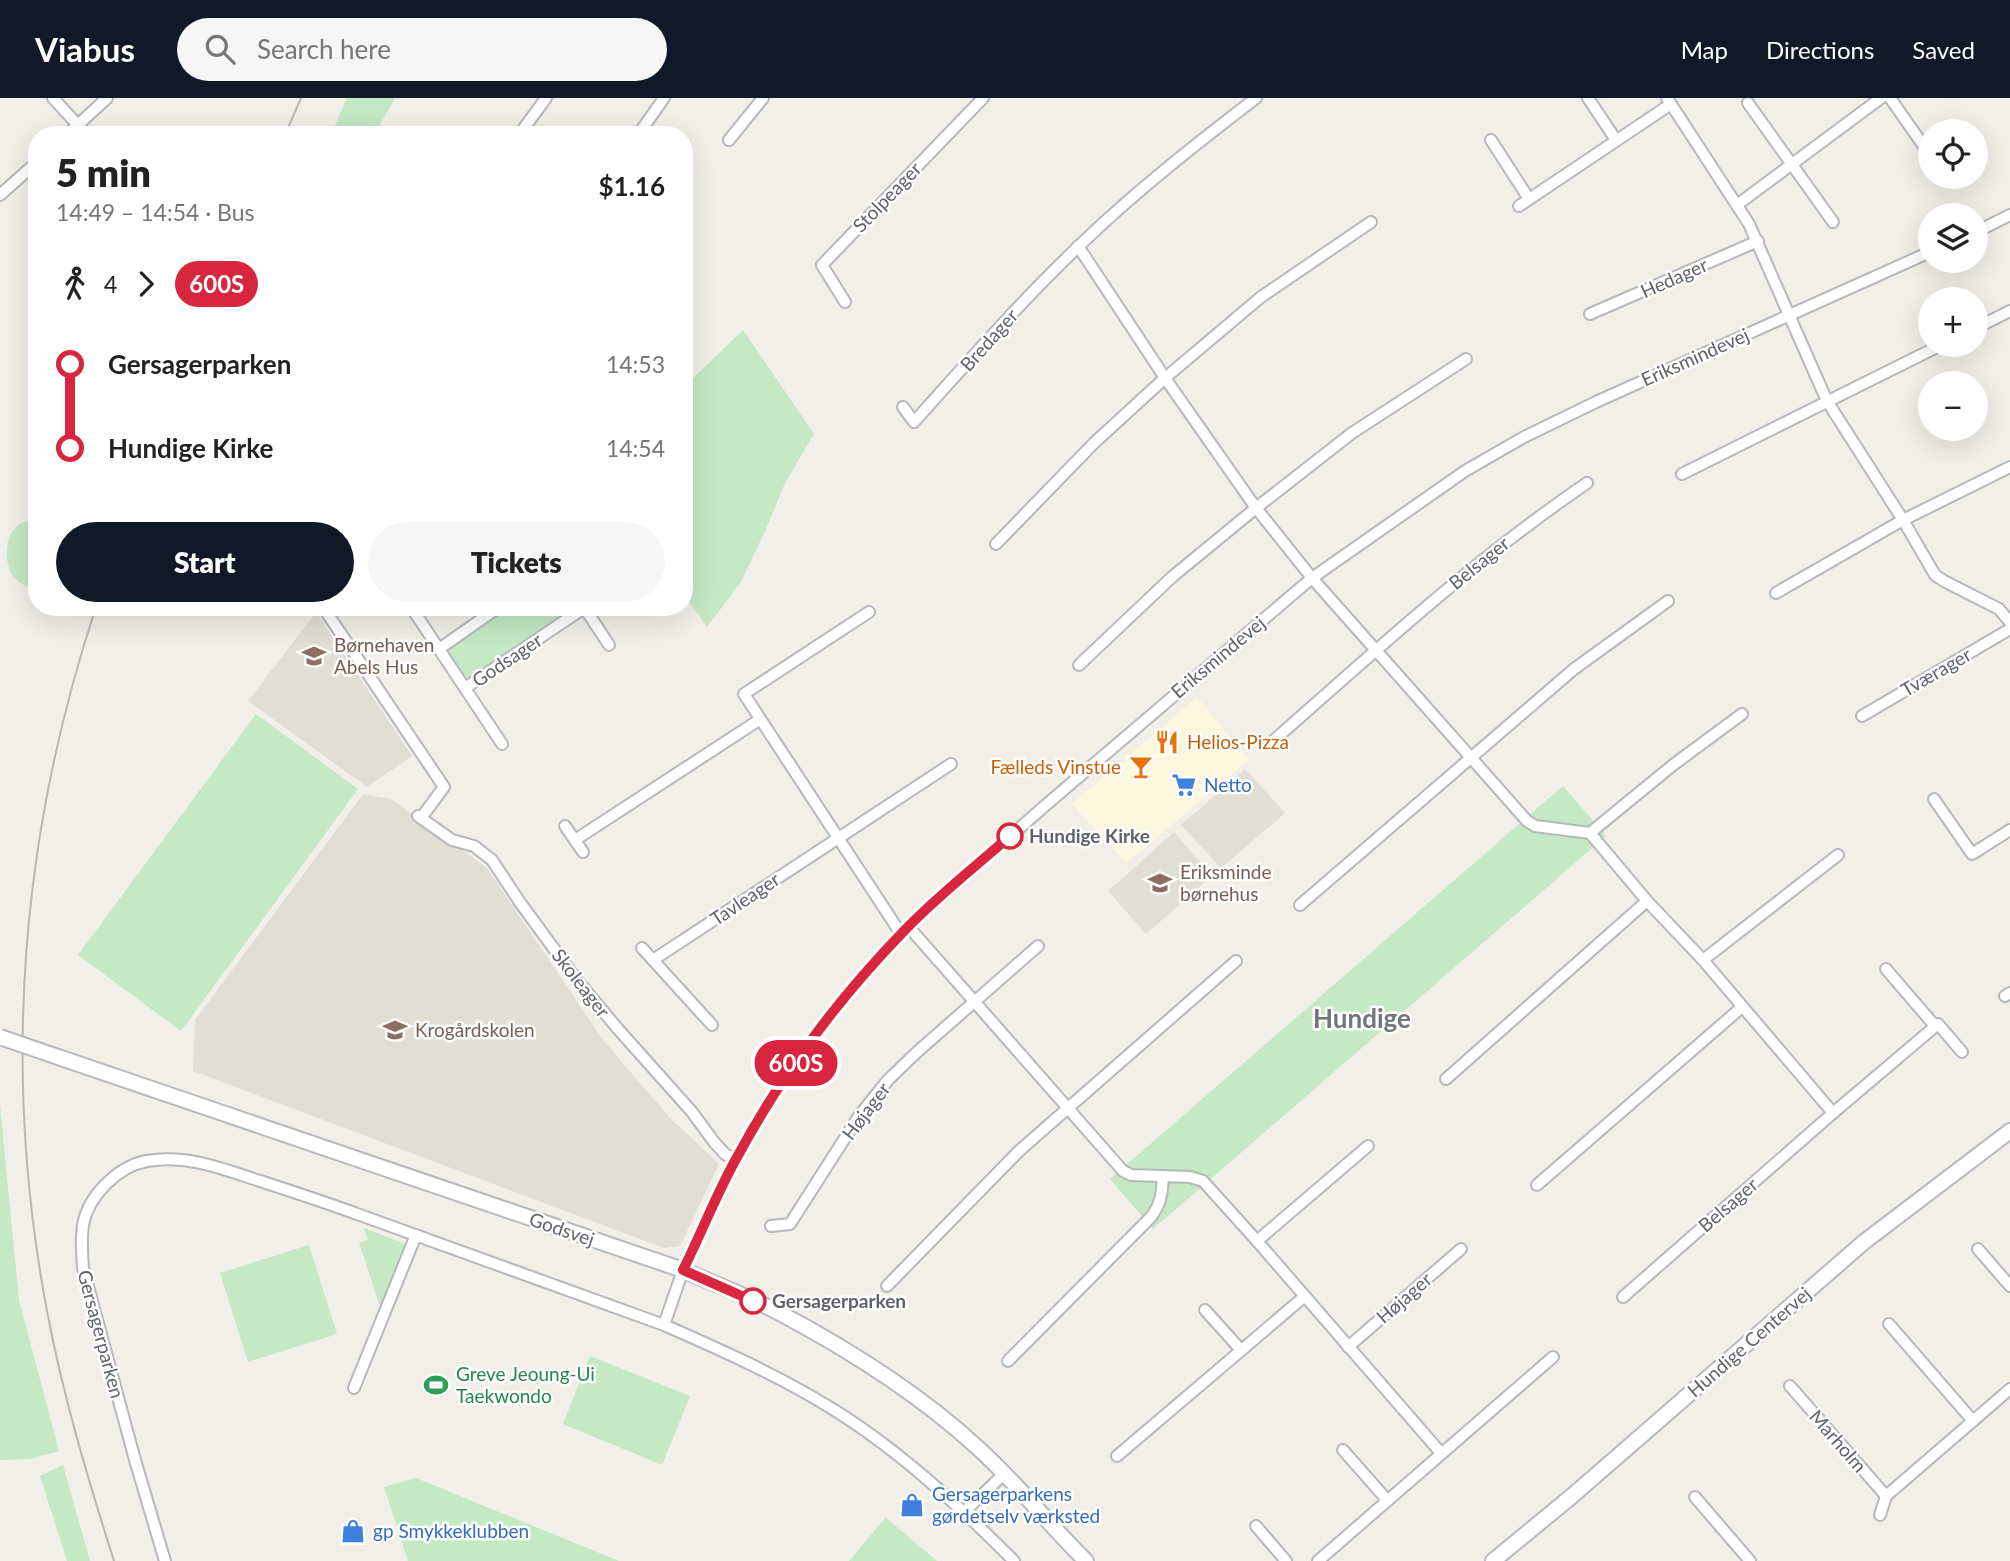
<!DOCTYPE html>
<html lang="en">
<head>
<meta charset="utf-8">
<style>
	body { margin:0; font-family:Lato,sans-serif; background:#f6f6f6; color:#222; height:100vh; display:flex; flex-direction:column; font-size:26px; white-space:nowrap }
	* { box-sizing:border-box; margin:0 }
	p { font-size:23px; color:#767676 }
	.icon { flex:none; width:38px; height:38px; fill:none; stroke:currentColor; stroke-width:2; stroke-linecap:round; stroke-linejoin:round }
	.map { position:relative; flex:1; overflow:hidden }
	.sheet { position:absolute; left:28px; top:28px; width:665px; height:490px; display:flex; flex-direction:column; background:#fff; border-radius:28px; box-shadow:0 7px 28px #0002 }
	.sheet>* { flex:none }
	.badge { padding:0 14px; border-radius:23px; font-size:24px; line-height:46px }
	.tools { position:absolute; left:1918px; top:21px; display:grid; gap:14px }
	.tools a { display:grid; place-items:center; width:70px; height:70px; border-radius:50%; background:#fff; box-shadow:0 7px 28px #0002; font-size:35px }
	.map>.badge { position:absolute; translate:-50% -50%; box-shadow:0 0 0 4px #fff }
	.legs { display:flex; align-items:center; gap:10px; height:77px; padding:0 28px; font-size:23px }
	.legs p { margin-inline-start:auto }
	.headline { display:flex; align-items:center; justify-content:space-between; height:119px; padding:0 28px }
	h1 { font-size:38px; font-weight:800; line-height:52px }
	.cta { display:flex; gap:14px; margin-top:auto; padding:14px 28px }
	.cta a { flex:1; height:80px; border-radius:42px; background:#111827; color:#fff; font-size:28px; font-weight:800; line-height:80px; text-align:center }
	.cta a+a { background:#f6f6f6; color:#222 }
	ul { padding:0 28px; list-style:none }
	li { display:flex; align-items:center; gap:24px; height:84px; font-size:26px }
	li i { display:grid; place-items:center; width:10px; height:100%; margin:0 9px; background:currentColor }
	li i::after { content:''; width:18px; height:18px; margin:-9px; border:5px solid; border-radius:50%; background:#fff }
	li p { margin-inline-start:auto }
	li:first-child i { background:linear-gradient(#0000 50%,currentColor 0) }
	li:last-child i { background:linear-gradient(currentColor 50%,#0000 0) }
	header { display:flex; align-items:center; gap:42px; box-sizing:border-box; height:98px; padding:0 35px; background:#111827; color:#fff }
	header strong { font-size:33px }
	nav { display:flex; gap:38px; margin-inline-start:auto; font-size:24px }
	.search { width:490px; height:63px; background:#f6f6f6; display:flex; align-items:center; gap:18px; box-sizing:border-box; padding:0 24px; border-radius:38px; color:#767676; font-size:26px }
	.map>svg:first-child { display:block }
	.commercial { fill:#fef7e0 }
	.education { fill:#e1ded6 }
	.green { fill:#c5e8c5 }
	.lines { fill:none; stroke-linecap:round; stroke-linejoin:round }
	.street-casing { stroke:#b5b8bc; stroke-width:14 }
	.secondary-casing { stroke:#b6babf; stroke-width:18 }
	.street { stroke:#fff; stroke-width:10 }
	.secondary { stroke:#fff; stroke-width:14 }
	.tram { stroke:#b6b7b8; stroke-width:2 }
	.secondary-bridge-casing { stroke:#b6babf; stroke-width:18; stroke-linecap:butt }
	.secondary-bridge { stroke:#fff; stroke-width:14 }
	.line-1-casing { stroke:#fff; stroke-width:16 }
	.line-1 { stroke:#d7263d; stroke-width:10 }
	.stop-1-dot { fill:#fff; stroke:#d7263d; stroke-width:3.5 }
	.labels { text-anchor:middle; stroke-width:5; stroke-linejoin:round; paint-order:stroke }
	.street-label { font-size:19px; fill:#5f6368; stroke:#fff }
	.education-label { font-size:19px; fill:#785e54; stroke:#fff; text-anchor:start }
	.food-label { font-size:19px; fill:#c56008; stroke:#fff; text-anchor:start }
	.shop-label { font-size:19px; fill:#366cbe; stroke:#fff; text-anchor:start }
	.stop-label { font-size:19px; font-weight:bold; fill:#5f6368; stroke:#fff; text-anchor:start }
	.leisure-label { font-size:19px; fill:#27864d; stroke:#fff; text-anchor:start }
	.district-label { font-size:26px; font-weight:bold; fill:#70757a; stroke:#fff }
</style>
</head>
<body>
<header>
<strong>Viabus</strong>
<div class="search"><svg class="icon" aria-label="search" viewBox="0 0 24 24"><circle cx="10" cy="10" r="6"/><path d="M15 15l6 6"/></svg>Search here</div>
<nav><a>Map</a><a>Directions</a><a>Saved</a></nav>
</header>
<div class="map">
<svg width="2010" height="1463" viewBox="0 0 2010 1463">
	<rect width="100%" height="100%" fill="#f1efe8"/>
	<path class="commercial" d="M1197,599L1249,662L1126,765L1072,706Z"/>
	<g class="education">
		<path d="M316,514L412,658L367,689L248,603Z"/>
		<path d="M1245,671L1285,715L1221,770L1181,727Z"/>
		<path d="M363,696L391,701L487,770L603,942L670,1020L719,1066L680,1148L664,1150L193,973L195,922Z"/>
		<path d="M1174,734L1212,778L1146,836L1108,793Z"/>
	</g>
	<g class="green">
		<path d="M347,0H395L374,37H331Z"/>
		<path d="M743,232L814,336L785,385L766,431L741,484L707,529L684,496V289Z"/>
		<path d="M37,421V492C29,490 18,485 13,478C3,463 5,435 20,426C25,423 32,422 37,421Z"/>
		<path d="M510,509H573L572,512L470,581C459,576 449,562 449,550Z"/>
		<path d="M256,616L358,691L181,933L78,857Z"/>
		<path d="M1563,688L1606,738L1153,1131L1110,1081Z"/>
		<path d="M0,1007L19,1202L59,1353L30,1361L0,1362Z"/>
		<path d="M364,1130L406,1146L381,1212L359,1144L368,1142Z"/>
		<path d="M309,1147L337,1236L248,1264L220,1175Z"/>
		<path d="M590,1258L690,1298L662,1367L563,1326Z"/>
		<path d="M63,1367L90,1463H67L40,1378Z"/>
		<path d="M416,1380L619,1463H408L384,1389Z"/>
		<path d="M886,1419V1420L937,1463H849Z"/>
	</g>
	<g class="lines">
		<g class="street-casing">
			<g id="street">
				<path d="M53,0L87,37"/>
				<path d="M1588,0L1616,42"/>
				<path d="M1667,0L1749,126L1827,303L1903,422L1935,477L1944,483L1999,511L2010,524"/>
				<path d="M1890,0L1930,57"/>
				<path d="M1748,5L1833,124"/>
				<path d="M67,37L107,0"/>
				<path d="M519,37L546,0"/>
				<path d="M638,37L664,0"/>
				<path d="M729,42L763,0"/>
				<path d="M1491,42L1529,101"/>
				<path d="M0,97L37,64"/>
				<path d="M1737,107L1881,0"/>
				<path d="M1519,108L1671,6"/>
				<path d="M1976,134L2010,117"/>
				<path d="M1078,148L1165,280L1256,410L1312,480L1527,723L1535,728L1590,735L1647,803L1703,862L1833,1015"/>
				<path d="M845,204L822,167L983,0"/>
				<path d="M1590,216L1758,143"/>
				<path d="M1976,230L2010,213"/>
				<path d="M903,309L914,324C968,264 1022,202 1081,146C1136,93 1196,46 1256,0"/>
				<path d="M1682,376L1941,247"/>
				<path d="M996,446L1094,345L1165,280L1261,199L1371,124"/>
				<path d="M1776,495L1903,422L2010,369"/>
				<path d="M323,509L444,689L421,720"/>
				<path d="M411,509L502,646"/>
				<path d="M584,509L609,547"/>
				<path d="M869,514L744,596L901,836"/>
				<path d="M439,551L499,509"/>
				<path d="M1079,567L1172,479L1256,410L1352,335L1466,261"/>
				<path d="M465,590L584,510"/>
				<path d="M1862,618L2010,531"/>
				<path d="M1272,644C1374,554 1474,462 1587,385"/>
				<path d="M1934,701L1972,756L2010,732"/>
				<path d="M418,718L452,742L474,748L492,762L519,803L576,881L618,931L692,1014L714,1044L725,1056L735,1062"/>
				<path d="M565,728L583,754"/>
				<path d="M1590,735L1673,667L1742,616"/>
				<path d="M575,742L759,622"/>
				<path d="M1300,807L1574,571L1668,503"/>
				<path d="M908,828L1123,1073L1131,1077L1190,1079L1203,1083L1257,1143L1441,1355"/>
				<path d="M642,850L712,927"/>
				<path d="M653,862L951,666"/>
				<path d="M1703,862L1838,757"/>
				<path d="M1886,871L1935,928"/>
				<path d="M2005,898L2010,895"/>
				<path d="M1446,981L1647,803"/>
				<path d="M1537,1087L1742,909"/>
				<path d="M771,1128L790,1126L859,1018L888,982L917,954L1038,848"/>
				<path d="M1257,1143L1368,1048"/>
				<path d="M1978,1151L2010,1188"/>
				<path d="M887,1188L1019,1053L1236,863"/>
				<path d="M1623,1199L1833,1015L1938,926L1962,954"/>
				<path d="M1205,1212L1241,1252"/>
				<path d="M1889,1226L1973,1323"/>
				<path d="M664,1227L683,1172L735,1062L773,998L806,950L846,898L908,828L1047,706L1312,480L1465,373L1524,339L1596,304L1930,154"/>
				<path d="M1348,1249L1461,1151"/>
				<path d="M1008,1263L1151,1119C1161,1106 1162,1095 1163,1079"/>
				<path d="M1790,1288L1886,1398L2010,1291"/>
				<path d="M354,1290L416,1137"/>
				<path d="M1343,1352L1387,1402"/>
				<path d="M1117,1358L1305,1198"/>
				<path d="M1695,1399L1750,1463"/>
				<path d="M964,1414L1005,1375"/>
				<path d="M1880,1417L1886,1398"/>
				<path d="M1256,1428L1286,1463"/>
				<path d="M165,1463L135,1362L83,1170C82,1156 81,1141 83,1127C88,1098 118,1068 147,1063C187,1056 223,1071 260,1083C294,1094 327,1105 360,1117C462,1153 563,1190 664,1227C719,1251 775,1276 826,1307C896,1349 957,1406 1014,1463"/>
				<path d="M1318,1463L1553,1259"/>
			</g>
		</g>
		<g class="secondary-casing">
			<g id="secondary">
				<path d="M58,959L683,1172C714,1186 747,1198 776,1213C848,1251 920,1296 979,1351C1018,1386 1049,1427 1086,1463"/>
				<path d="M1493,1463L1572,1398L1864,1144L2010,1033"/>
			</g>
		</g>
		<use href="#street" class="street"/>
		<use href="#secondary" class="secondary"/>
		<g class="tram">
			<path d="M285,37L301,0"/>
			<path d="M96,509C20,739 2,975 47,1213C63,1298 88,1381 114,1463"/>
		</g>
		<g class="secondary-bridge-casing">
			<path id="secondary-bridge" d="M0,939L58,959"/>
		</g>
		<use href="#secondary-bridge" class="secondary-bridge"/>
	</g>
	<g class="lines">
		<g class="line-1-casing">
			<path id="line-1" d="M753,1203L683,1172C701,1136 716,1097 736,1061C780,979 838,901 903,834C935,800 975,769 1010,738"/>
		</g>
		<use href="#line-1" class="line-1"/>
	</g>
	<defs>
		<g id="school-bare" transform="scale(1.89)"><path d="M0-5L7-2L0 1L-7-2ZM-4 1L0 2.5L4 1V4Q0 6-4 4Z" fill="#8d6e63" stroke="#fff" stroke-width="2.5" paint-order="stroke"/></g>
		<g id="restaurant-bare" transform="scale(1.89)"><path d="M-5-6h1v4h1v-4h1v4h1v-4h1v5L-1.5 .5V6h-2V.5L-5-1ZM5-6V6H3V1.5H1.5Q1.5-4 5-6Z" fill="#e8710a" stroke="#fff" stroke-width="2.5" paint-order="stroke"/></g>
		<g id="bar-bare" transform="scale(1.89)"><path d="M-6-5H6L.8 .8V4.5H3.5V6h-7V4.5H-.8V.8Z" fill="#e8710a" stroke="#fff" stroke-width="2.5" paint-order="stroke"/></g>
		<g id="supermarket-bare" transform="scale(1.89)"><path d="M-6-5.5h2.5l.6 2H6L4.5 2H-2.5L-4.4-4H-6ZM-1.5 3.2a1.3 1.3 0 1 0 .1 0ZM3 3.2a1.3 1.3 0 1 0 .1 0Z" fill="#3f7fe0" stroke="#fff" stroke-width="2.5" paint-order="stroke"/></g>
		<g id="stadium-bare" transform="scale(1.89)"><path d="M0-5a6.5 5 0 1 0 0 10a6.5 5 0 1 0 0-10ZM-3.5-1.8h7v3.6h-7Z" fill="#2e9e5b" stroke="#fff" stroke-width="2.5" paint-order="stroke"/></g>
		<g id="shop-bare" transform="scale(1.89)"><path d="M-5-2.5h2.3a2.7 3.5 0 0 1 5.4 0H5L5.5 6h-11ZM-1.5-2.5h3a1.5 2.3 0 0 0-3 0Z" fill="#3f7fe0" stroke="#fff" stroke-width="2.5" paint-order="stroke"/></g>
	</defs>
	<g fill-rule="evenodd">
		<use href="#school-bare" x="314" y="558"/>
		<use href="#restaurant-bare" x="1167" y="644"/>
		<use href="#bar-bare" x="1141" y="669"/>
		<use href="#supermarket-bare" x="1184" y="687"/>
		<use href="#school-bare" x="1160" y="785"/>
		<use href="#school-bare" x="395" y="932"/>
		<use href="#stadium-bare" x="436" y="1287"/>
		<use href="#shop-bare" x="912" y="1407"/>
		<use href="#shop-bare" x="353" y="1433"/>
	</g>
	<g class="stop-1-dot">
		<circle cx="1010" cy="738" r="12"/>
		<circle cx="753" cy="1203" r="12"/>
	</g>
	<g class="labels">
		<g class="street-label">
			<text transform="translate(887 99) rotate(-46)" y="7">Stolpeager</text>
			<text transform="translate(1674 180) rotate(-24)" y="7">Hedager</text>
			<text transform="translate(989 242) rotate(-48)" y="7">Bredager</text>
			<text transform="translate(1695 259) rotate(-24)" y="7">Eriksmindevej</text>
			<text transform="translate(1479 465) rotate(-39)" y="7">Belsager</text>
			<text transform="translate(1218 559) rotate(-40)" y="7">Eriksmindevej</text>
			<text transform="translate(507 562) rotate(-34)" y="7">Godsager</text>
			<text transform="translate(1936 574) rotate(-30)" y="7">Tværager</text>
			<text transform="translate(745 801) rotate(-34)" y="7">Tavleager</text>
			<text transform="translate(581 885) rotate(52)" y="7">Skoleager</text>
			<text transform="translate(866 1013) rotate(-53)" y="7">Højager</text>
			<text transform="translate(1728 1107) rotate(-41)" y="7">Belsager</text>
			<text transform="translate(562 1131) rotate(19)" y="7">Godsvej</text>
			<text transform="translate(1404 1200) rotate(-41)" y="7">Højager</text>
			<text transform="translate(101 1236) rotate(75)" y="7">Gersagerparken</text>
			<text transform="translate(1749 1244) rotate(-41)" y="7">Hundige Centervej</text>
			<text transform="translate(1838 1343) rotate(49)" y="7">Marholm</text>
		</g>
		<g class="education-label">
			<text x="334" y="554">Børnehaven<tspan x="334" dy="22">Abels Hus</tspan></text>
			<text x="1180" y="781">Eriksminde<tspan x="1180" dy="22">børnehus</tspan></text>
			<text x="415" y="939">Krogårdskolen</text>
		</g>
		<g class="food-label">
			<text x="1187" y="651">Helios-Pizza</text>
			<text x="1121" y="676" text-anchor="end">Fælleds Vinstue</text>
		</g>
		<g class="shop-label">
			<text x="1204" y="694">Netto</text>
			<text x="932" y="1403">Gersagerparkens<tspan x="932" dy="22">gørdetselv værksted</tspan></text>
			<text x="373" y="1440">gp Smykkeklubben</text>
		</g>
		<g class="stop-label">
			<text x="1029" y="745">Hundige Kirke</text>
			<text x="772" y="1210">Gersagerparken</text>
		</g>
		<g class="leisure-label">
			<text x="456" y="1283">Greve Jeoung-Ui<tspan x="456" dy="22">Taekwondo</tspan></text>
		</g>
		<g class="district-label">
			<text x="1362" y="930">Hundige</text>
		</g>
	</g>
</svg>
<div class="tools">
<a><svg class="icon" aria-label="locate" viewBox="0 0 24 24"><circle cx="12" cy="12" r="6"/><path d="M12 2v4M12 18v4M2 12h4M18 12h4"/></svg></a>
<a><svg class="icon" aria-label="layers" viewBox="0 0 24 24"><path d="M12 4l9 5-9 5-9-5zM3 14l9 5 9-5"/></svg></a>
<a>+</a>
<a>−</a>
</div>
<b class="badge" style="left:796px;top:965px;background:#d7263d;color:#fff">600S</b>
<section class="sheet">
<div class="headline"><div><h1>5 min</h1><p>14:49 – 14:54 · Bus</p></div><b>$1.16</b></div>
<div class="legs"><svg class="icon" aria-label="walk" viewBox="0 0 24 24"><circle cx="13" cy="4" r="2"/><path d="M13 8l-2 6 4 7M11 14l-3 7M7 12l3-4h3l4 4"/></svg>4<svg class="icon" aria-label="forward" viewBox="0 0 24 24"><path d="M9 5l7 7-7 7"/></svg><b class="badge" style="background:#d7263d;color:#fff">600S</b></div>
<ul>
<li><i style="color:#d7263d"></i><b>Gersagerparken</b><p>14:53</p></li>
<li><i style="color:#d7263d"></i><b>Hundige Kirke</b><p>14:54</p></li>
</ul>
<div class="cta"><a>Start</a><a>Tickets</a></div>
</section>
</div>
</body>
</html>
